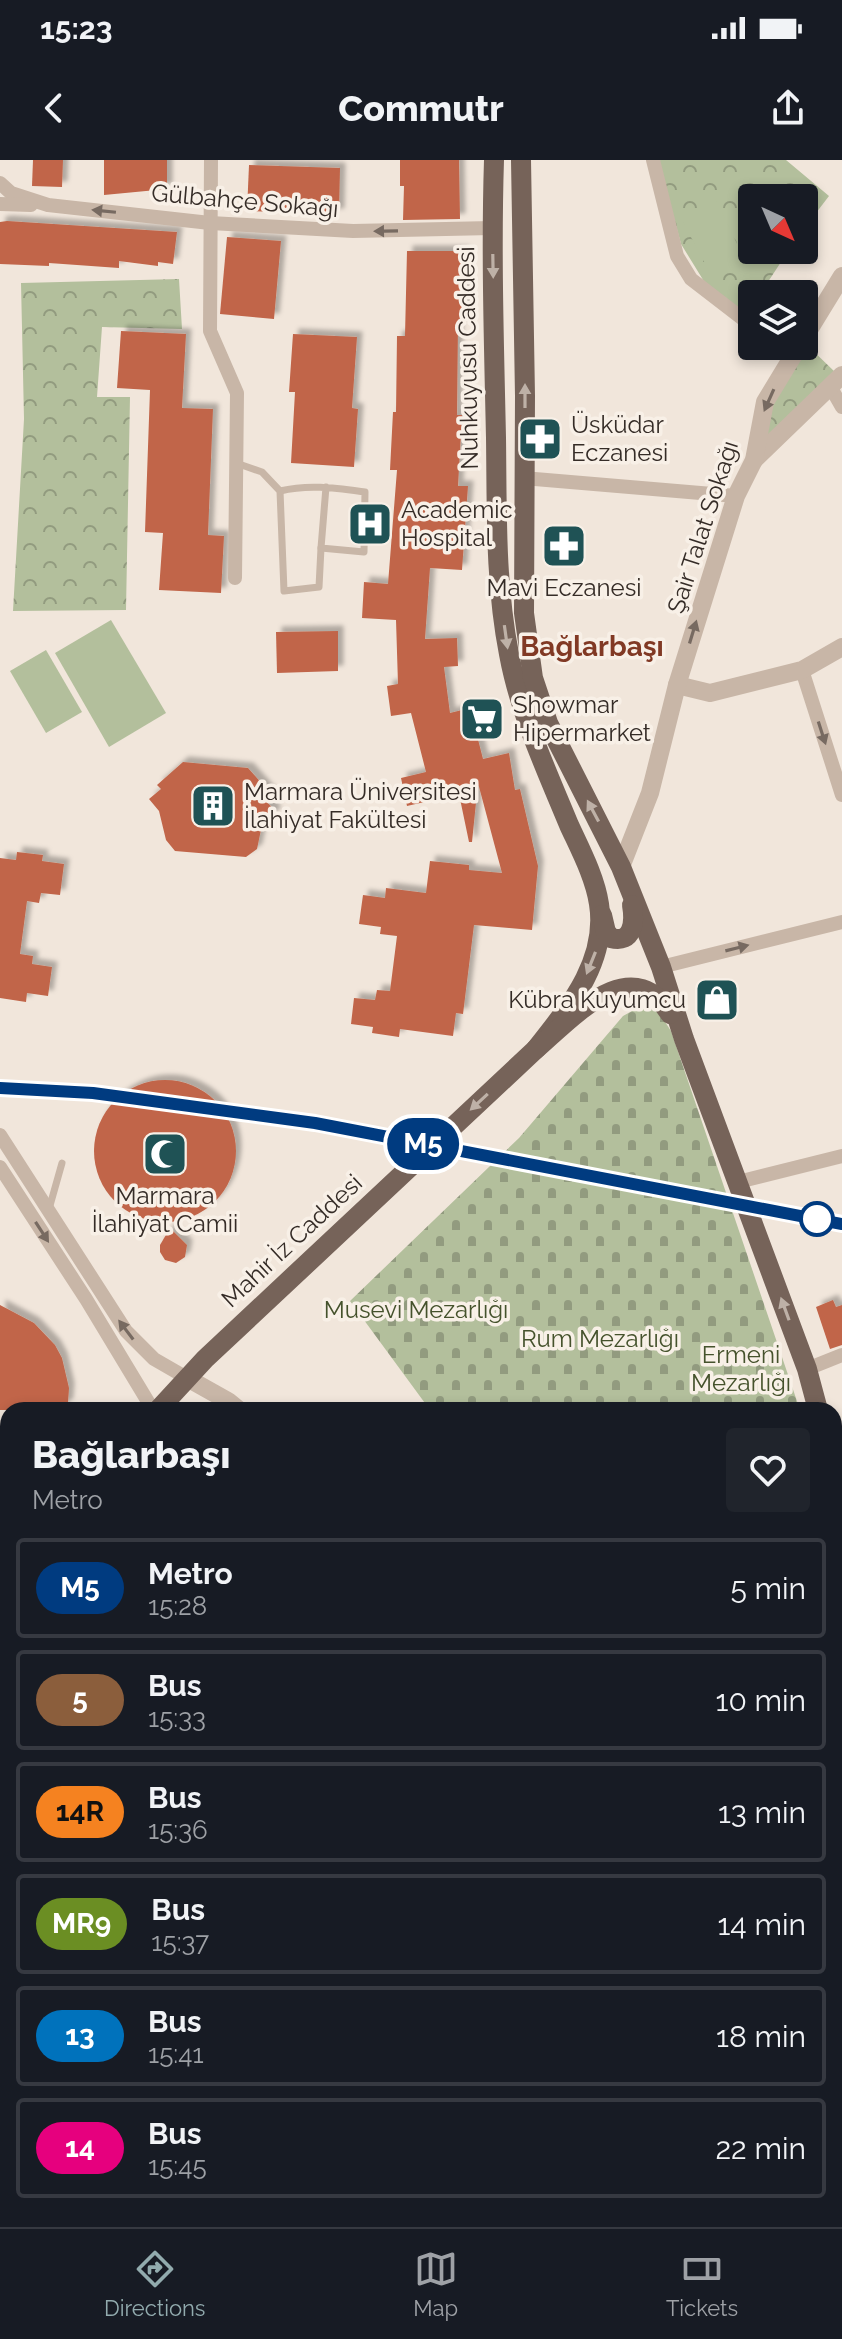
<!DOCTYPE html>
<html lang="en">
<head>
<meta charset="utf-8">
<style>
	body { margin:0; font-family:Raleway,sans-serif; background:#20242c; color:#f1f3f6; height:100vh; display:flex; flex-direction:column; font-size:30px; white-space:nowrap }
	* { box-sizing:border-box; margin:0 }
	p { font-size:26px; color:#9ea1a6 }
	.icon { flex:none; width:44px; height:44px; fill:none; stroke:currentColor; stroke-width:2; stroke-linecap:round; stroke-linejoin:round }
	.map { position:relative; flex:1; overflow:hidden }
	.details { position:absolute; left:0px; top:1242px; width:842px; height:826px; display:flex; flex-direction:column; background:#171b24; border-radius:24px 24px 0 0; box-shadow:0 4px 12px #0003 }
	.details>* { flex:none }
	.badge { padding:0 16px; border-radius:26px; font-size:28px; line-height:52px }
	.needle { width:52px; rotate:136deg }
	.controls { position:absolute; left:738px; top:24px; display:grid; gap:16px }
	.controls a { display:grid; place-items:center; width:80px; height:80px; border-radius:8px; background:#171b24; box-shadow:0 4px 12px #0003; font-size:40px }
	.map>.badge { position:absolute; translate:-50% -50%; box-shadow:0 0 0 4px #fff }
	.round { display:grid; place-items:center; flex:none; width:84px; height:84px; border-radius:8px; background:#20242c }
	.head { display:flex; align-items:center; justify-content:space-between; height:136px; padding:0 32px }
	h1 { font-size:38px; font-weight:800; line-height:60px }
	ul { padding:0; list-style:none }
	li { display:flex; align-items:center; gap:24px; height:100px; margin:0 16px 12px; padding:0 16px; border:4px solid #363941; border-radius:8px }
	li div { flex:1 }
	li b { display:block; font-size:30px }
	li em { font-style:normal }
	li .badge { min-width:88px; font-weight:700; text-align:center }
	.status { display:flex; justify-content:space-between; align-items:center; height:56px; padding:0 40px; background:#171b24; direction:ltr }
	.status svg { height:22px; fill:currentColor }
	header { display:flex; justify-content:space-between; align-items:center; height:104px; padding:0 32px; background:#171b24; font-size:36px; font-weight:800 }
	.dock { display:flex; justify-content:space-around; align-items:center; height:112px; border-top:2px solid #363941; background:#171b24; font-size:22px; color:#9ea1a6 }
	.dock a { display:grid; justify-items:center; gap:4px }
	.dock .selected { color:#92abae }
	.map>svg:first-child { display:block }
	.cemetery { fill:url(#cemetery-stones) }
	.park { fill:url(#park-crowns) }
	.pitch { fill:#b3bf9c }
	.building { fill:#c16549; filter:url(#shadow) }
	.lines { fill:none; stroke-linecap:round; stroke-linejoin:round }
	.service { stroke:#c8b6a7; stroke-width:7 }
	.minor { stroke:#c8b6a7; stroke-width:14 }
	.tertiary { stroke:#c8b6a7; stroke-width:18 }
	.primary { stroke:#766359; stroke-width:20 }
	.oneway { fill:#776a61 }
	.oneway2 { fill:#beb1a7 }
	.line-casing { stroke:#fff; stroke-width:18 }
	.line { stroke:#003b80; stroke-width:12 }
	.stop-dot { fill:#fff; stroke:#003b80; stroke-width:4 }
	.labels { text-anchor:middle; stroke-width:7; stroke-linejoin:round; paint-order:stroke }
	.street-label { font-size:24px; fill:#352c27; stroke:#f8f0e7 }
	.poi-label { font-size:24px; fill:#352c27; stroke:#f8f0e7; text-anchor:start }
	.park-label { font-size:24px; fill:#45522c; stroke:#f8f0e7 }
	.quarter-label { font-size:28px; font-weight:bold; fill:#813924; stroke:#f8f0e7 }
</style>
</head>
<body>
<div class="status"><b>15:23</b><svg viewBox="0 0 49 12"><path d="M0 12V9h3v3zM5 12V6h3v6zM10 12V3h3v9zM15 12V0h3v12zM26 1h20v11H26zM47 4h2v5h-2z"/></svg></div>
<header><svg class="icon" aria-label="back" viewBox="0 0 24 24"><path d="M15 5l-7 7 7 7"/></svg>Commutr<svg class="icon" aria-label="share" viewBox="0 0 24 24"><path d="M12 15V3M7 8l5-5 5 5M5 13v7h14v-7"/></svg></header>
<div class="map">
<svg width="842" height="2067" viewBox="0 0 842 2067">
	<defs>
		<pattern id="cemetery-stones" width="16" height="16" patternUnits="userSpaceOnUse" patternTransform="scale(2)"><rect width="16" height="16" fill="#b3bf9c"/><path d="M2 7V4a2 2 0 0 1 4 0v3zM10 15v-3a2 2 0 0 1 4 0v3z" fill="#929b7f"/></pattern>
		<pattern id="park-crowns" width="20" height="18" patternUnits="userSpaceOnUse" patternTransform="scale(2)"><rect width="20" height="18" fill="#b3bf9c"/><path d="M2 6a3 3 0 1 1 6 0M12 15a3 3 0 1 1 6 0" fill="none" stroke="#929b7f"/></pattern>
		<filter id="shadow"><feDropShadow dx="5.5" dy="-5.5" stdDeviation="2" flood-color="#0004"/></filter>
	</defs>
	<rect width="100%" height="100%" fill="#f1e6db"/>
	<g class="cemetery">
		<path d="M641,846L656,848L671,871L800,1250H430L350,1141L519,978L623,856Z"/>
		<path d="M834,1348L842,1371V1477L834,1485Z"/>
	</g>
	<g class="park">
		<path d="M658,0H786L829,36L816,53L804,60V38H752V90H776L773,95L781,102L760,134H752V146L745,157L705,123L681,84Z"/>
		<path d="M179,119L182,169L102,167L97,237H130L126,450L13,451L24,259L21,123Z"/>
		<path d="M805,183L836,213L762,287L769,243Z"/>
	</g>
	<g class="pitch">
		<path d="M715,38L740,90L711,115L683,62Z"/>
		<path d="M111,460L166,553L109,587L55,493Z"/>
		<path d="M46,490L82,552L46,573L10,511Z"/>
	</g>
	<g class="building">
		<path d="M33,0H63L62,27L32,26Z"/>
		<path d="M104,0H167V29L104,35Z"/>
		<path d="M400,0H459L460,59L403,60L404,26H400Z"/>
		<path d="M249,5L340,8L339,54L247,51Z"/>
		<path d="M7,61L177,72L173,104L158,102V106L119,101V108L49,103V106L0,104V62Z"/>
		<path d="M227,77L281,81L274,159L220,154Z"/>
		<path d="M407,91H464V165H458L457,255H462L458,326H468L462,410L430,408L425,479L457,478L458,506L444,507L450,553L470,548L483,599L509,593L515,630L520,629L538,706L532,770L474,765L463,854L456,853L453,876L400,869L399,877L372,873L373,867L351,864L354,838L375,840L377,830L390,831L397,776L380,774L381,767L359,764L363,735L385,738L386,728L426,733L430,701L469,705V710L502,713L478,623L472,682H469L459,634L407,646L401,618L426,612L411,553L391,556L387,526L398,524L396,460L362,458L364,422L388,424L397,310H390L393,252H396L397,176H405Z"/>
		<path d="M121,171L186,174L182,248L213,249L208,375L224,376L221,433L159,430L163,373L145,372L150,230L117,228Z"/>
		<path d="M293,174L357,177L352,248L358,249L354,307L291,303L295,232H289Z"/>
		<path d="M338,471V511L277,513L276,472Z"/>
		<path d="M183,602L248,608L273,636L267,642L276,652L262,665L257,689L246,697L175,691L166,680L159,651L149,639L161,629L157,625Z"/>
		<path d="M17,692L43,695L42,701L64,704L60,735L41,733L39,743L27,741L20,794L33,796L32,804L52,807L48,836L27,833L26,842L0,838V698L16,700Z"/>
		<circle cx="165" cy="991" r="71"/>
		<path d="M170,1068L187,1085L185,1097L176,1103L165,1100L160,1092V1085Z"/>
		<path d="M833,1140L836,1147L842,1145V1185L830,1189L816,1147Z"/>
		<path d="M0,1145L34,1163L55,1185L62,1198L69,1228L68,1243L60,1250H0Z"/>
	</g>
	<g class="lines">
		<g class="service">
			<path d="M236,303L262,312L280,331L284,431L319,427L321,388"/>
			<path d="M280,331C309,324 335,328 365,332L364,392L321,388L326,327"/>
			<path d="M49,1049L62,1003"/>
		</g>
		<g class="minor">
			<path d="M211,0L210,171L237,233L235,418"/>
			<path d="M653,0L677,96L691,119L752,166"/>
			<path d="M0,23L11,33L48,45L210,63L353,71L492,68"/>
			<path d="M0,44L31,45"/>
			<path d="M777,186L792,197"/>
			<path d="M830,226L842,247"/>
			<path d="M523,318L736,336"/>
			<path d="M802,510L842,635"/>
			<path d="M661,807L842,762"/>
			<path d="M0,975L126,1171L154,1199L187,1218"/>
			<path d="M0,1007L86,1139L153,1250"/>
			<path d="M738,1022L842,996"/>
			<path d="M807,1209L842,1195"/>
			<path d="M0,1934L8,1946"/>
			<path d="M834,2036L842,2035"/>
			<path d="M91,2060L97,2067"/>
			<path d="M641,2060L646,2067"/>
			<path d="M658,2067L688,2060"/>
		</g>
		<g class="tertiary">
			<path d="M804,178L842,116"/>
			<path d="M754,300L842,215"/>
			<path d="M677,525L710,533L802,510L842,487"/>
			<path d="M621,707L650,633L677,525L736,336L754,300L765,242L799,186"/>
			<path d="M187,1218L228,1241L239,1250"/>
			<path d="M321,2060V2067"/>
		</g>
		<g class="primary">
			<path d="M494,0C491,93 494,185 496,278C497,350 495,423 509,494C520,554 546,609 569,665C580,689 595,717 599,744C608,801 569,847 536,889"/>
			<path d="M521,0L525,236L524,453L533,518L548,563L621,707L661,807L684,879L807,1209L818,1250"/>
			<path d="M602,755L606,772L611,778C633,784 635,762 632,745"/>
			<path d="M158,1250L205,1199L536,889C572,858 632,790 670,854"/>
			<path d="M834,1309L842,1339"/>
			<path d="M0,1450L8,1439"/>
			<path d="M834,1511L842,1503"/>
			<path d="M834,1542L842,1535"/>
			<path d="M834,1572L842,1567"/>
			<path d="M223,2067L232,2060"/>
		</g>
	</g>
	<defs><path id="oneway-solid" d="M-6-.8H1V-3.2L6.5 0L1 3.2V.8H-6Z" transform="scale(2)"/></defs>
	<g class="oneway">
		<use href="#oneway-solid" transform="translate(104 51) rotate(-174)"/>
		<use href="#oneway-solid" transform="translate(386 71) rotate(179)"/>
		<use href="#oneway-solid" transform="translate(769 240) rotate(114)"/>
		<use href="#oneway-solid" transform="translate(693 472) rotate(-73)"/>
		<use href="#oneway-solid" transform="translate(822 573) rotate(72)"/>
		<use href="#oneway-solid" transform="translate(737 788) rotate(-14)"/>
		<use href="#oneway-solid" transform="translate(42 1072) rotate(57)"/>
		<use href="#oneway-solid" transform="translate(126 1170) rotate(-127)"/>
	</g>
	<g class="oneway2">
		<use href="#oneway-solid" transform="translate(493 106) rotate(89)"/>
		<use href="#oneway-solid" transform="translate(525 236) rotate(-90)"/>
		<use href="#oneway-solid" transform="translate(506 477) rotate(82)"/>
		<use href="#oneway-solid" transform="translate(593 651) rotate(-118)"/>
		<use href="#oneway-solid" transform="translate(591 803) rotate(112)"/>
		<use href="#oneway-solid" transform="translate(479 942) rotate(137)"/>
		<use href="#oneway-solid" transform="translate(785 1149) rotate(-110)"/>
	</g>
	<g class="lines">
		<g class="line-casing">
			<path id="line" d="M0,928L93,933L315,963L842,1064"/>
		</g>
		<use href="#line" class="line"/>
	</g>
	<defs>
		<g id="pharmacy-square" transform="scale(2.3)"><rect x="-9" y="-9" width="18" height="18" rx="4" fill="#1f5255" stroke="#f8f0e7"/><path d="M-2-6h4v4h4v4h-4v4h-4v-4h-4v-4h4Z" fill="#fff"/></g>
		<g id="hospital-square" transform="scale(2.3)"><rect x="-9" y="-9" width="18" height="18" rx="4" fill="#1f5255" stroke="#f8f0e7"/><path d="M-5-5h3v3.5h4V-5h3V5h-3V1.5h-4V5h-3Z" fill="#fff"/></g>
		<g id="supermarket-square" transform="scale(2.3)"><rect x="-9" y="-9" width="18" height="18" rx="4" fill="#1f5255" stroke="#f8f0e7"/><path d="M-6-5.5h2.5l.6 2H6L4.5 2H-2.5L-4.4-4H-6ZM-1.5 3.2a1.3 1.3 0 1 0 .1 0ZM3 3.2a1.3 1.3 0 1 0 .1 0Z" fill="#fff"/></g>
		<g id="building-square" transform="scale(2.3)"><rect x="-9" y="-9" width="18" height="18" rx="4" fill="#1f5255" stroke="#f8f0e7"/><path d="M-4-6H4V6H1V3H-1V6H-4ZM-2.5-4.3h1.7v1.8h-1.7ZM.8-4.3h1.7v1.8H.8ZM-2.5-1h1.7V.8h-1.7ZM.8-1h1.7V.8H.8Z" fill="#fff"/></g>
		<g id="shop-square" transform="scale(2.3)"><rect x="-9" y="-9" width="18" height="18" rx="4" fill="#1f5255" stroke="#f8f0e7"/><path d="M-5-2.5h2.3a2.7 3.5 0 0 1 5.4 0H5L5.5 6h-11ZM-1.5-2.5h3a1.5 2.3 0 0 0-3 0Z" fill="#fff"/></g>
		<g id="mosque-square" transform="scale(2.3)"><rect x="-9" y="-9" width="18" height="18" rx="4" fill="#1f5255" stroke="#f8f0e7"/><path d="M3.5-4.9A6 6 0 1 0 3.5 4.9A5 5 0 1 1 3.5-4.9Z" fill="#fff"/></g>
	</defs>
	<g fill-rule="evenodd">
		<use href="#pharmacy-square" x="540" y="279"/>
		<use href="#hospital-square" x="370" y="364"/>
		<use href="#pharmacy-square" x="564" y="386"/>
		<use href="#supermarket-square" x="482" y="559"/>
		<use href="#building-square" x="213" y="646"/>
		<use href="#shop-square" x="717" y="840"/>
		<use href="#mosque-square" x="165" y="994"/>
	</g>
	<circle class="stop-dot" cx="817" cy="1059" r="16"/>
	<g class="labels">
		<g class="street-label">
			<text transform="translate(245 41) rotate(5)" y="8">Gülbahçe Sokağı</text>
			<text transform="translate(468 198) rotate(-91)" y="8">Nuhkuyusu Caddesi</text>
			<text transform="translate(703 367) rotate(-72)" y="8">Şair Talat Sokağı</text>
			<text transform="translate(292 1081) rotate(-43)" y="8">Mahir İz Caddesi</text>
		</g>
		<g class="poi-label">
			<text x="571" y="273">Üsküdar<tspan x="571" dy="28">Eczanesi</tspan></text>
			<text x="401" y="358">Academic<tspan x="401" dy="28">Hospital</tspan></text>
			<text x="564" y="436" text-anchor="middle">Mavi Eczanesi</text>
			<text x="513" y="553">Showmar<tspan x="513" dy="28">Hipermarket</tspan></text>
			<text x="244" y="640">Marmara Üniversitesi<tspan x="244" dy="28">İlahiyat Fakültesi</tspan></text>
			<text x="686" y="848" text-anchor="end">Kübra Kuyumcu</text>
			<text x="165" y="1044" text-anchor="middle">Marmara<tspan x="165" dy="28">İlahiyat Camii</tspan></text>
		</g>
		<g class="park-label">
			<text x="416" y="1158">Musevi Mezarlığı</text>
			<text x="600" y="1187">Rum Mezarlığı</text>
			<text x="741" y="1203">Ermeni<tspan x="741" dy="28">Mezarlığı</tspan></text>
		</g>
		<g class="quarter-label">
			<text x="592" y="496">Bağlarbaşı</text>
		</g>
	</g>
</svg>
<div class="controls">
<a><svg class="needle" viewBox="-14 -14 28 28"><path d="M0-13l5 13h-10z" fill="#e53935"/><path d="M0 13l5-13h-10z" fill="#9ea1a6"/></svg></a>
<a><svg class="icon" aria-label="layers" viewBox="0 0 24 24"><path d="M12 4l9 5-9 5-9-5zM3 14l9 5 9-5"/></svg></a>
</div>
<b class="badge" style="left:423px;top:984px;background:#003b80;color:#fff">M5</b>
<section class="details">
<div class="head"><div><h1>Bağlarbaşı</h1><p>Metro</p></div><a class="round"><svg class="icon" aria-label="heart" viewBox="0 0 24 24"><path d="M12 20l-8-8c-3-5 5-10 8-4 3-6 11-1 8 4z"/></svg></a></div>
<ul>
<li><span class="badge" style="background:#003b80;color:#fff">M5</span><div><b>Metro</b><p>15:28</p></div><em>5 min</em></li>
<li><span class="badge" style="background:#8b5e3c;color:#fff">5</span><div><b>Bus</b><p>15:33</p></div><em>10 min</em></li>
<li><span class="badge" style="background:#f58220;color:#111">14R</span><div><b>Bus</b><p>15:36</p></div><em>13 min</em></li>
<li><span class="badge" style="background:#6b8e23;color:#fff">MR9</span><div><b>Bus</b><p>15:37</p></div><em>14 min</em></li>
<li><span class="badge" style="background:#0072bc;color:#fff">13</span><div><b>Bus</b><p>15:41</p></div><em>18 min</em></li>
<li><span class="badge" style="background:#e6007e;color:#fff">14</span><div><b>Bus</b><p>15:45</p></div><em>22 min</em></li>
</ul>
</section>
</div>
<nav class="dock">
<a class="selected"><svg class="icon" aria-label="directions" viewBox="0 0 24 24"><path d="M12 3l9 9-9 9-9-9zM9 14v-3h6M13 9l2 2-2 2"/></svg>Directions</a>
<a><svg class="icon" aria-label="map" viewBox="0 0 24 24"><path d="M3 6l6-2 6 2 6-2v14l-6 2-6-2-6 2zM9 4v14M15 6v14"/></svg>Map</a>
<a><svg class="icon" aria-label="tickets" viewBox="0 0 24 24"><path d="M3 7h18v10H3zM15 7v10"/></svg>Tickets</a>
</nav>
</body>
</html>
